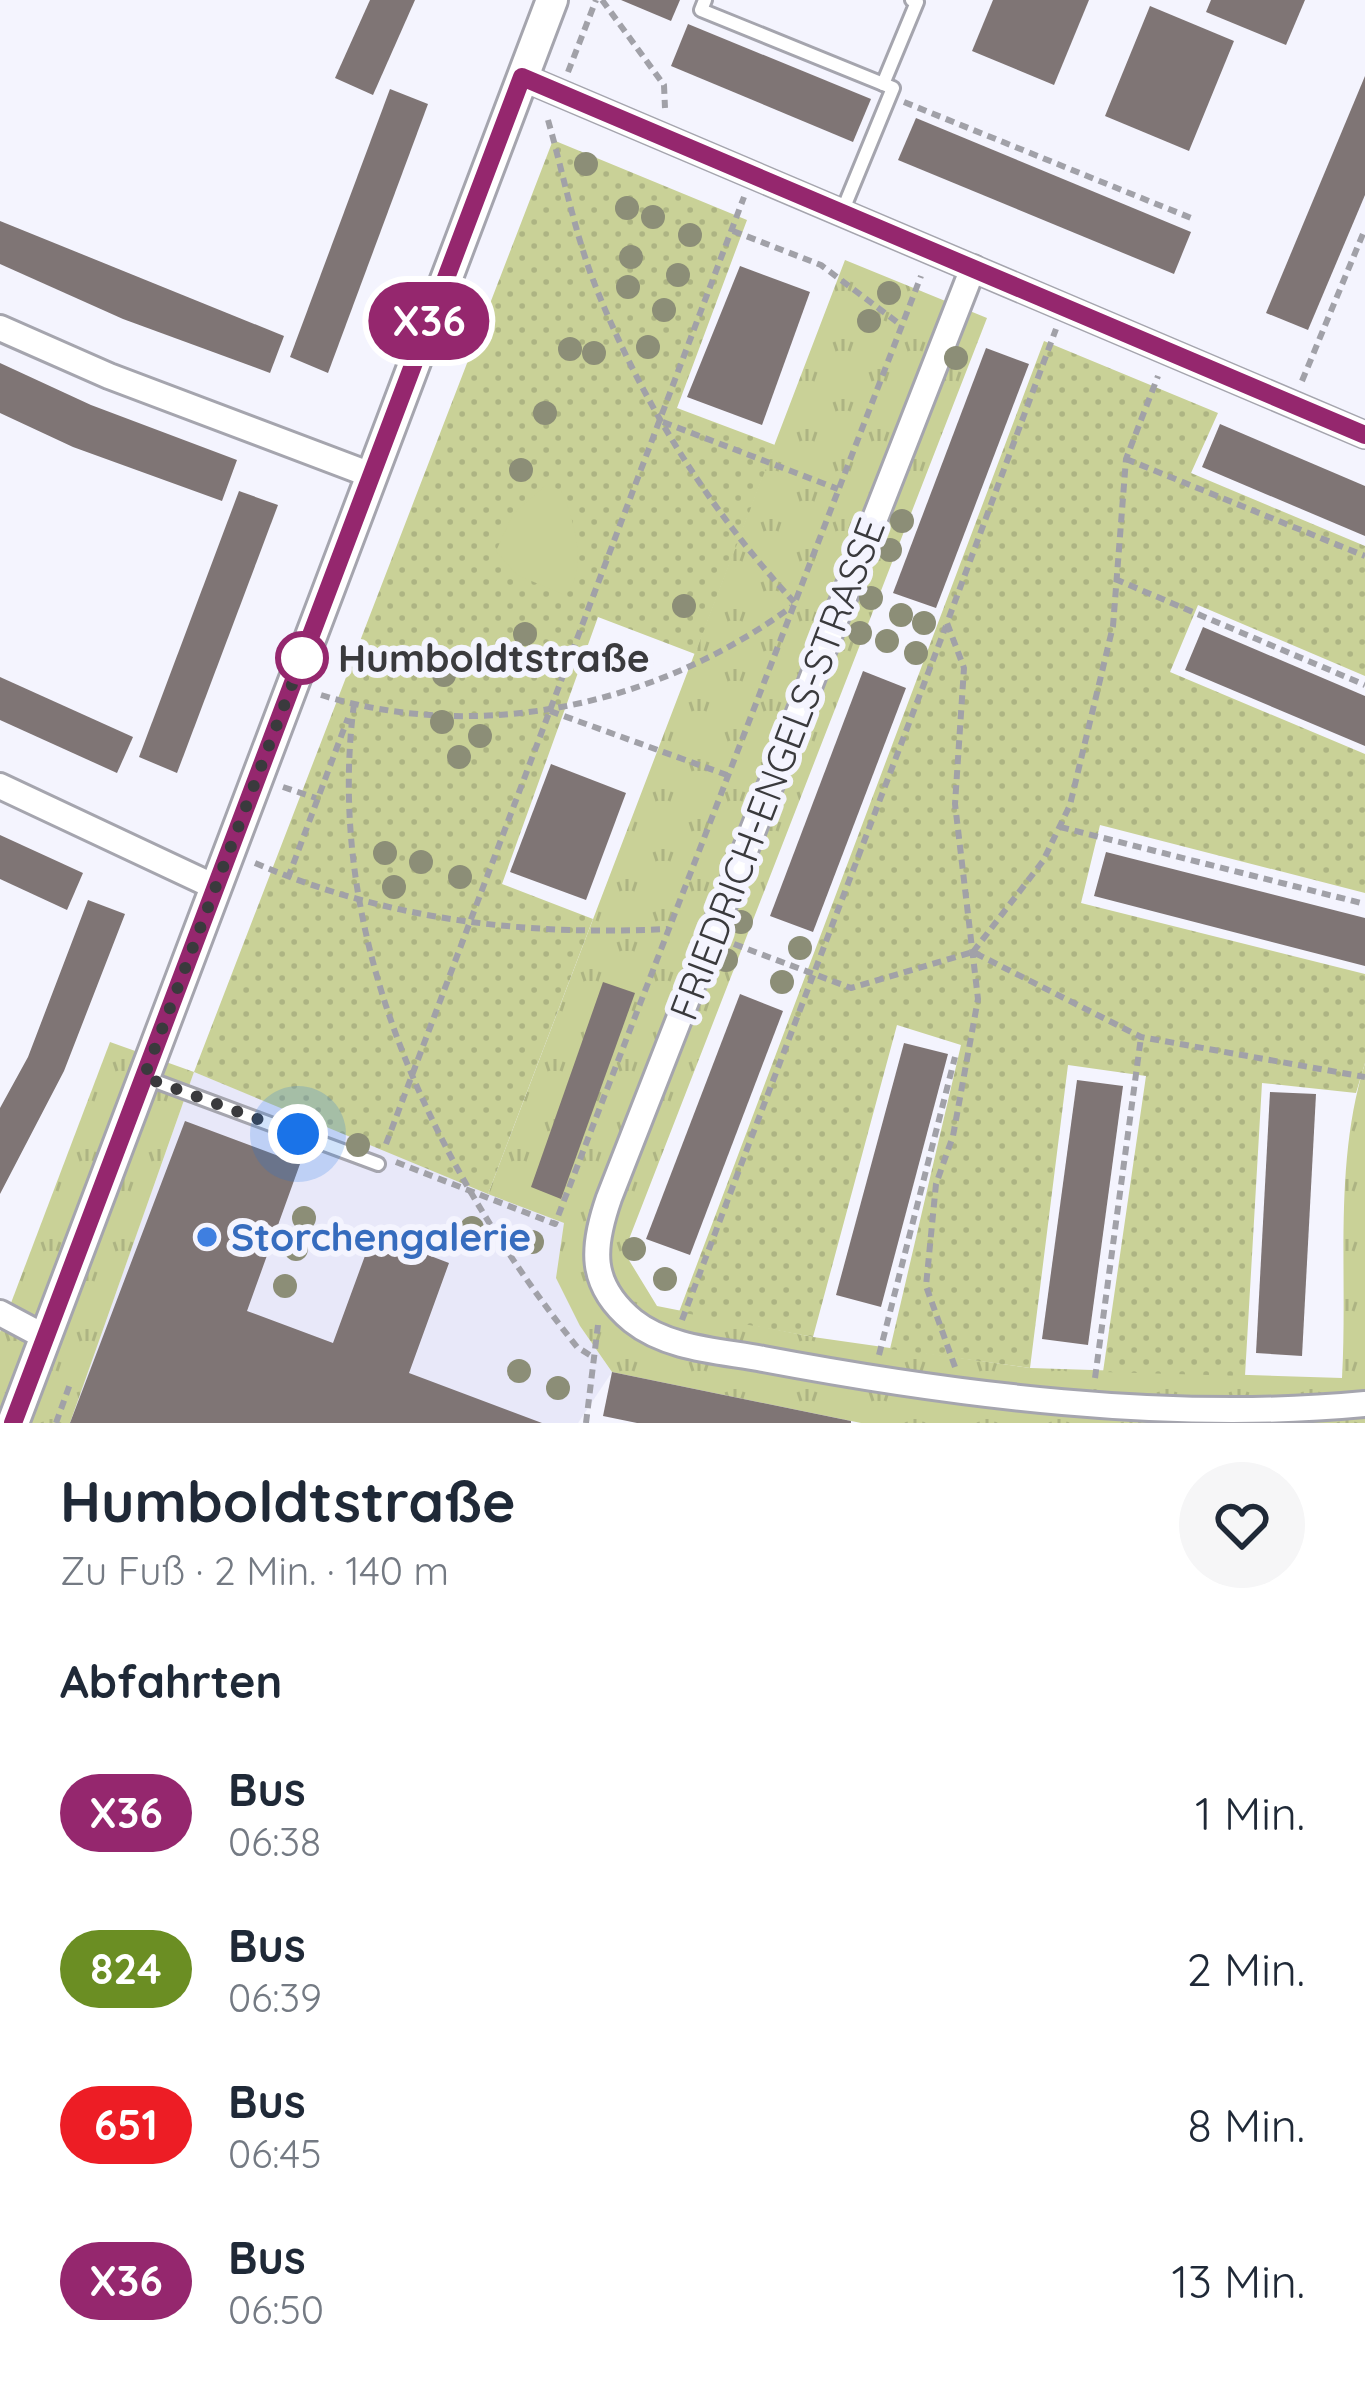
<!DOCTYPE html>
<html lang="de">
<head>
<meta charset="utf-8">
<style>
	body { margin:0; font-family:Quicksand,sans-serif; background:#f6f6f7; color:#1f2937; height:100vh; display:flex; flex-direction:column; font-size:45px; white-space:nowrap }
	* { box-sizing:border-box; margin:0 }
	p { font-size:39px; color:#747a83 }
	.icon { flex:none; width:66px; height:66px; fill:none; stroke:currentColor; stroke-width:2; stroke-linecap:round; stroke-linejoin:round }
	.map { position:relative; height:1423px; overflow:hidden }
	.panel { display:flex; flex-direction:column; background:#fff; flex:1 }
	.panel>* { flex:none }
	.badge { padding:0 24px; border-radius:39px; font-size:42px; line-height:78px }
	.you { position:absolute; width:60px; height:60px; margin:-30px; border:9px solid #fff; border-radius:50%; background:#1a73e8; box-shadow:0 0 0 18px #1a73e833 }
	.map>.badge { position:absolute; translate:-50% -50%; box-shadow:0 0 0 6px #fff }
	h2 { padding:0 60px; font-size:45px; line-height:108px }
	.round { display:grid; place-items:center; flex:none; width:126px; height:126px; border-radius:63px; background:#f6f6f7 }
	.head { display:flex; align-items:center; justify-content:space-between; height:204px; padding:0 60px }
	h1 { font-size:57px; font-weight:700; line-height:90px }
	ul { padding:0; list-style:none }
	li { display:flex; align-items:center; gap:36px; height:156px; padding:0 60px }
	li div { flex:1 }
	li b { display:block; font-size:45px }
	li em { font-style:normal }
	li .badge { min-width:132px; font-weight:700; text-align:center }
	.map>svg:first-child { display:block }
	.built { fill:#e8e8f9 }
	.grass { fill:url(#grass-tufts) }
	.park { fill:url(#park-dots) }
	.pitch { fill:#c9d197 }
	.building { fill:#7f7575 }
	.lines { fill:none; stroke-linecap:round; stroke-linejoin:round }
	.service-casing { stroke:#a5a5ae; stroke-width:18 }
	.minor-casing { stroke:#a5a5ae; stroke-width:30 }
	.tertiary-casing { stroke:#a5a5ae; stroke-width:36 }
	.path { stroke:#a1a1a8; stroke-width:6; stroke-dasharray:9 6; stroke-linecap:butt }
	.service { stroke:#fff; stroke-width:12 }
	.minor { stroke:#fff; stroke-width:24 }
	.tertiary { stroke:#fff; stroke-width:30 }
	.tree { fill:#8c8e77 }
	.line-casing { stroke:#fff; stroke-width:27 }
	.line { stroke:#95276e; stroke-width:18 }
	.walk { stroke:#3a3a3d; stroke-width:12; stroke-dasharray:0 21.6 }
	.stop-dot { fill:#fff; stroke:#95276e; stroke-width:6 }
	.shop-dot { fill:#3f7fe0; stroke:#f4f4fe; stroke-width:4.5 }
	.labels { text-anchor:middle; stroke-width:12; stroke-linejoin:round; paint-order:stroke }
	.stop-label { font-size:39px; font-weight:bold; fill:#3a3a3d; stroke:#f4f4fe; text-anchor:start }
	.street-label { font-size:39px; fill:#3a3a3d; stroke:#f4f4fe }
	.shop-label { font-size:39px; font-weight:bold; fill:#366cbe; stroke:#f4f4fe; text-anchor:start }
</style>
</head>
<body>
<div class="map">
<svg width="1365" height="1423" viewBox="0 0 1365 1423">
	<defs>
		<pattern id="grass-tufts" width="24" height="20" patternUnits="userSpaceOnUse" patternTransform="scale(3)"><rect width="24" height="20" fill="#c9d197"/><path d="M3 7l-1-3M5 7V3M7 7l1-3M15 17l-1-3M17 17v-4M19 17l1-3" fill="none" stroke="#adb483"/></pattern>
		<pattern id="park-dots" width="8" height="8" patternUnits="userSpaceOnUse" patternTransform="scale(3)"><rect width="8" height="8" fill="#c9d197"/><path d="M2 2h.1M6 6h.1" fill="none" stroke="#adb483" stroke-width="1.8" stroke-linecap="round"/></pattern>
	</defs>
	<rect width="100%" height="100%" fill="#f4f4fe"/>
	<path class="built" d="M194,1072L564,1223L580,1326L612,1372L578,1423H70Z"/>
	<g class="grass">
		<path d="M845,260L987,318L624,1252L657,1306L813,1337L1030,1368L1342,1378C1348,1273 1333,1166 1365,1063V1423H861L612,1372L580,1326L556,1278L564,1223L488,1194Z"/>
		<path d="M110,1042L194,1072L70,1423H0V1332Z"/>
	</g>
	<g class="park">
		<path d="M553,140L747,220L677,408L775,445L695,654L598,617L502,884L593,919L488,1194L194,1072Z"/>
		<path d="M1044,341L1218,413L1191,473L1365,546V676L1198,605L1170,672L1365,754V893L1100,825L1081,903L1365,974V1063L1356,1093L1262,1083L1245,1376L1103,1372L1146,1076L1068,1065L1030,1368L890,1349L961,1045L897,1025L813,1337L679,1312Z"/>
	</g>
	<path class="pitch" d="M546,485L561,490C574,518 589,571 565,595L517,575L496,551L513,514Z"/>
	<g class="building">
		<path d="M370,0H415L373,95L335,78Z"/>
		<path d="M621,0H680L671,21Z"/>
		<path d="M993,0H1089L1054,85L972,51Z"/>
		<path d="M1211,0H1305L1286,45L1206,12Z"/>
		<path d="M1150,6L1234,41L1189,151L1105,116Z"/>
		<path d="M688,24L871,99L853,142L671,66Z"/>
		<path d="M1365,76V195L1308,330L1266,313Z"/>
		<path d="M390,89L428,104L328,373L290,357Z"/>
		<path d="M916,118L1191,232L1174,274L898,160Z"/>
		<path d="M0,221L284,336L270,373L123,319L0,264Z"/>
		<path d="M740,266L810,292L762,425L687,397Z"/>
		<path d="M986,348L1029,364L936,608L893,593Z"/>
		<path d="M0,363L91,405L237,460L222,501L73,447L0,413Z"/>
		<path d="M1220,424L1365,486V536L1202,467Z"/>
		<path d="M239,491L278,505L177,773L139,757Z"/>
		<path d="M1203,627L1365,696V746L1185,670Z"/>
		<path d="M863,671L906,688L813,932L770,916Z"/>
		<path d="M0,677L133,737L117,773L0,720Z"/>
		<path d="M551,764L626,793L586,900L510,872Z"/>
		<path d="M0,835L83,873L67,910L0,879Z"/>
		<path d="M1106,852L1365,918V966L1094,896Z"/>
		<path d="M88,900L125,914L64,1071L0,1194V1108L28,1057Z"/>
		<path d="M603,982L635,993L561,1199L531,1187Z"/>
		<path d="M740,994L783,1011L690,1255L646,1239Z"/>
		<path d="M904,1043L948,1054L881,1307L836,1295Z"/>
		<path d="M1077,1080L1123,1086L1088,1345L1042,1339Z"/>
		<path d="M1270,1092L1316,1094L1302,1356L1256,1353Z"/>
		<path d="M185,1121L300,1164L247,1311L333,1343L373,1234L449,1263L409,1373L542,1423H70Z"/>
		<path d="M612,1372L851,1421V1423H637L603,1416Z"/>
	</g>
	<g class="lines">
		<g class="service-casing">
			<g id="service">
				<path d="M705,0L701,10L893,88L842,212"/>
				<path d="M883,84L917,2L912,0"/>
				<path d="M144,1077L378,1164"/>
			</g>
		</g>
		<g class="minor-casing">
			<g id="minor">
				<path d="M522,77L1365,435"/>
				<path d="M973,268L609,1198C592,1247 588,1284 633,1321C668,1349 721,1351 763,1359C954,1395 1171,1423 1365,1404"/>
				<path d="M0,328L109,376L371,475"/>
				<path d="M0,786L215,887"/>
				<path d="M0,1313L45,1337"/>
			</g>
		</g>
		<g class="tertiary-casing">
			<path id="tertiary" d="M13,1423L552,0"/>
		</g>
		<g class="path">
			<path d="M602,0L664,85L665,108"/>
			<path d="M568,72L596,0"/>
			<path d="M904,102L1196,220"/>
			<path d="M548,120C564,176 575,236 597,290C643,404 710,511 794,602"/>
			<path d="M733,231L821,265L901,325"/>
			<path d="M1302,381L1365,229"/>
			<path d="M663,422L838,489"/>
			<path d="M1126,459L1365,556"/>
			<path d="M1115,579L1365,685"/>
			<path d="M321,695C480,744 658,705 791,607"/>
			<path d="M354,704C323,940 435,1168 577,1347L593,1357"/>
			<path d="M550,711L727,775"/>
			<path d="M283,787L316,798"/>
			<path d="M1060,827L1365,904"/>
			<path d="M255,863C388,920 524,936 667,929"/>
			<path d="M288,878L348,718"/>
			<path d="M734,944L851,988L973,952L1141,1037L1365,1077"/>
			<path d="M973,952L1043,861L1070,805L1113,626L1126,459L1158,376"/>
			<path d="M386,1144L744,197"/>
			<path d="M396,1162L555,1224L921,276"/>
			<path d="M682,1320L946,626"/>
			<path d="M879,1355L955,1057"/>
			<path d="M955,1367L926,1286L936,1184L953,1136L978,999L955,804L964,668L947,623L1056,329"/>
			<path d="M1095,1378L1141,1037"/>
			<path d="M56,1423L70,1384"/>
			<path d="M586,1423L598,1325"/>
		</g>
		<use href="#service" class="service"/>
		<use href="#minor" class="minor"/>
		<use href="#tertiary" class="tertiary"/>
	</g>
	<g class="tree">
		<circle cx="586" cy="164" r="12"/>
		<circle cx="627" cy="208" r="12"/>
		<circle cx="653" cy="217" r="12"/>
		<circle cx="690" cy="235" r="12"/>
		<circle cx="631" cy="257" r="12"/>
		<circle cx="678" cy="275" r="12"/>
		<circle cx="628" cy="287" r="12"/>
		<circle cx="889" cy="293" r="12"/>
		<circle cx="664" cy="310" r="12"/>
		<circle cx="869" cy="321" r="12"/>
		<circle cx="648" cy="347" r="12"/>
		<circle cx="570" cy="349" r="12"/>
		<circle cx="594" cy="353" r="12"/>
		<circle cx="956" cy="358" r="12"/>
		<circle cx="545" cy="413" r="12"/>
		<circle cx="521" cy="470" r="12"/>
		<circle cx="902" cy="521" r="12"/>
		<circle cx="890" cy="550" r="12"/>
		<circle cx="871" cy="598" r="12"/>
		<circle cx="684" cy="606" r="12"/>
		<circle cx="901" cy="615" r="12"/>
		<circle cx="924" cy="623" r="12"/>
		<circle cx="860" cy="633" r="12"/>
		<circle cx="525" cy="634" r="12"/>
		<circle cx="887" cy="641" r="12"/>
		<circle cx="916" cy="653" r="12"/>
		<circle cx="444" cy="675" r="12"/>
		<circle cx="442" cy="722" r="12"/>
		<circle cx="480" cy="736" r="12"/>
		<circle cx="459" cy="757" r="12"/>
		<circle cx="385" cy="853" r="12"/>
		<circle cx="421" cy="862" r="12"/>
		<circle cx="460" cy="877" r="12"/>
		<circle cx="394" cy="887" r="12"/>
		<circle cx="741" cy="922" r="12"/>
		<circle cx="800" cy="948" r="12"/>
		<circle cx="726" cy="960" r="12"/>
		<circle cx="782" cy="982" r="12"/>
		<circle cx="358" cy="1145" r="12"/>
		<circle cx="304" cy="1218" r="12"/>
		<circle cx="472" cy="1228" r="12"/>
		<circle cx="532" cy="1242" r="12"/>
		<circle cx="296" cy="1249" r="12"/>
		<circle cx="634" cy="1249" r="12"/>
		<circle cx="665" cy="1279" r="12"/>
		<circle cx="285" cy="1286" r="12"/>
		<circle cx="519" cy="1371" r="12"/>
		<circle cx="558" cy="1388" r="12"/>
	</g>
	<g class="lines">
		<g class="line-casing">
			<path id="line" d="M13,1423L522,77L1365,435"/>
		</g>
		<use href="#line" class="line"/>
		<path class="walk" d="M298,1134L144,1077L302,658"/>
	</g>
	<circle class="stop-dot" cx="302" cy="658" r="24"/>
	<circle class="shop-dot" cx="207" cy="1237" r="12"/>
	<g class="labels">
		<g class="stop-label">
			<text x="338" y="672">Humboldtstraße</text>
		</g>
		<g class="street-label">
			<text transform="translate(777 769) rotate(-69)" y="14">FRIEDRICH-ENGELS-STRASSE</text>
		</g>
		<g class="shop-label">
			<text x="231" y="1251">Storchengalerie</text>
		</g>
	</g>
</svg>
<div class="you" style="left:298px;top:1134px"></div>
<b class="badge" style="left:429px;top:321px;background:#95276e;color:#fff">X36</b>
</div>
<section class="panel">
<div class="head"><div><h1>Humboldtstraße</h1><p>Zu Fuß · 2 Min. · 140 m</p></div><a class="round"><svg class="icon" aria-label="heart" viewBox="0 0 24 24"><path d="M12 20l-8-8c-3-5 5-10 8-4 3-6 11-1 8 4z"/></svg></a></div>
<h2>Abfahrten</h2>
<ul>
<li><span class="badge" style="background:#95276e;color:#fff">X36</span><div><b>Bus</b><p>06:38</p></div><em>1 Min.</em></li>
<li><span class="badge" style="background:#6b8e23;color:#fff">824</span><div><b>Bus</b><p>06:39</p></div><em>2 Min.</em></li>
<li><span class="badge" style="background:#ed1d25;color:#fff">651</span><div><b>Bus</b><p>06:45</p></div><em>8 Min.</em></li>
<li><span class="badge" style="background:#95276e;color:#fff">X36</span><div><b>Bus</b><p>06:50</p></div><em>13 Min.</em></li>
</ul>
</section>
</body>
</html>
